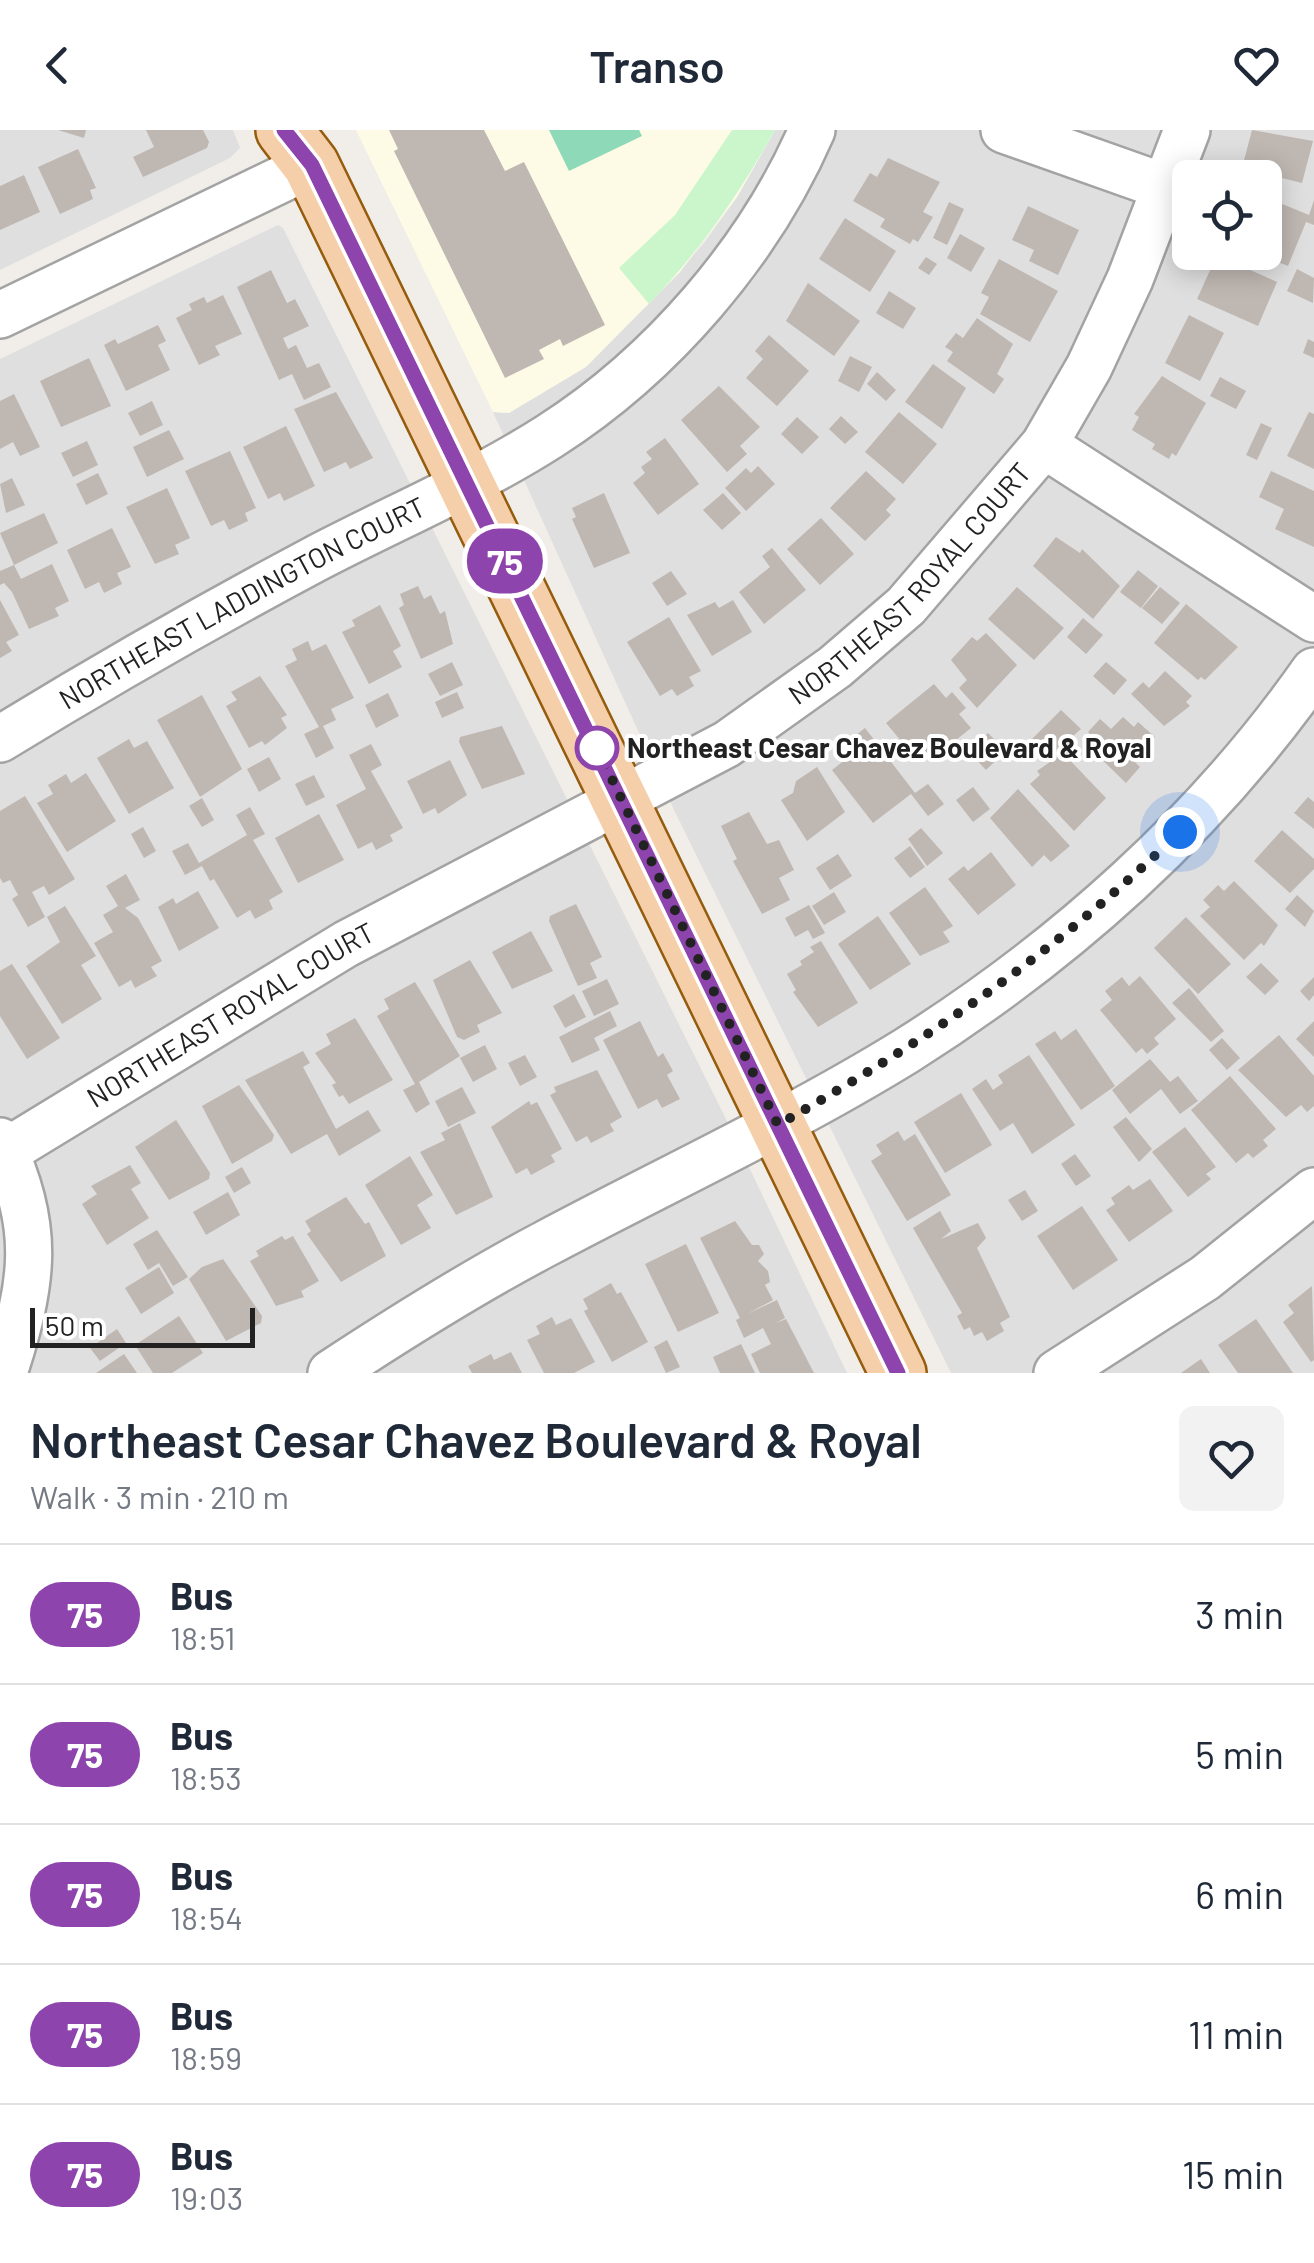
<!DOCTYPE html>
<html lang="en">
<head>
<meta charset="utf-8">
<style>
	body { margin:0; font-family:Barlow,sans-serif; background:#f2f2f3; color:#1f2937; height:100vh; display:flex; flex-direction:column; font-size:38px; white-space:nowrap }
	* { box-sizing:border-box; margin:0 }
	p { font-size:32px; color:#747a83 }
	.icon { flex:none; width:55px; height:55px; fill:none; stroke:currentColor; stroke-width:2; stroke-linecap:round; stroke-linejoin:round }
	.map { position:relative; height:1243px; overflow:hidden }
	.side { display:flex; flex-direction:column; background:#fff; flex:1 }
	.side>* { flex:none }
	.badge { padding:0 20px; border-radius:32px; font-size:35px; line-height:65px }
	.buttons { position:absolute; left:1172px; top:30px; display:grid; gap:20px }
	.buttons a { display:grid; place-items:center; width:110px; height:110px; border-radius:15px; background:#fff; box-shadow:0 5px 25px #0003; font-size:50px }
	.scale { position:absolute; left:30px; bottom:25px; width:225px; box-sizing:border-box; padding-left:10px; border:5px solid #222; border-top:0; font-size:28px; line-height:35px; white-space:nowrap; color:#222; -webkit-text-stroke:8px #fff; paint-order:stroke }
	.you { position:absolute; width:50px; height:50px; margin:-25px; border:8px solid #fff; border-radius:50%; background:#1a73e8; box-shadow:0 0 0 15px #1a73e833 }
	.map>.badge { position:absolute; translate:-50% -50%; box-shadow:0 0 0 5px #fff }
	.round { display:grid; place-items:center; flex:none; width:105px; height:105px; border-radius:15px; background:#f2f2f3 }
	.head { display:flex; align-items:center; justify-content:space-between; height:170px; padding:0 30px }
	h1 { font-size:48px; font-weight:600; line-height:75px }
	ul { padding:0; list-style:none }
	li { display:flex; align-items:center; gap:30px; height:140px; padding:0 30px; border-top:2px solid #e0e1e3 }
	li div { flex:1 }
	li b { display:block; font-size:38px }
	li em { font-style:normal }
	li .badge { min-width:110px; font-weight:700; text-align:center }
	header { display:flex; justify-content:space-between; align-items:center; height:130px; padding:0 30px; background:#fff; font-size:45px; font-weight:600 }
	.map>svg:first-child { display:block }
	.residential { fill:#e0dfdf; fill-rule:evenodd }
	.education { fill:#fdfbe6 }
	.park { fill:#cbf6cb }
	.pitch { fill:#8ed9b7 }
	.building { fill:#bfb7b2 }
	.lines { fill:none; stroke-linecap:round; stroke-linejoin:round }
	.minor-casing { stroke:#a3a3a3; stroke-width:50 }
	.major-casing { stroke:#945c0c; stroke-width:60 }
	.minor { stroke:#fff; stroke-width:45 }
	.major { stroke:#f5cfaa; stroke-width:55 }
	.line-casing { stroke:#fff; stroke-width:22 }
	.line { stroke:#8e44ad; stroke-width:15 }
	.walk { stroke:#222; stroke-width:10; stroke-dasharray:0 18 }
	.stop-dot { fill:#fff; stroke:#8e44ad; stroke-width:5 }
	.labels { text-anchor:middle; stroke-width:8; stroke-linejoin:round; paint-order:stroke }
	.street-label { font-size:28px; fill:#222; stroke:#fff }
	.stop-label { font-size:28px; font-weight:bold; fill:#222; stroke:#fff; text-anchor:start }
</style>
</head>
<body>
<header><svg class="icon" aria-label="back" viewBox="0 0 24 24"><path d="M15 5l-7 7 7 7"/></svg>Transo<svg class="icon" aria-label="heart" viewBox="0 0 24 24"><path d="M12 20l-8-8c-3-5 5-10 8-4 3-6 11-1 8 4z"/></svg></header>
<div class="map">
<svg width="1314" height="1243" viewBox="0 0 1314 1243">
	<rect width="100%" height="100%" fill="#f1eee9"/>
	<g class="residential">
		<path d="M0,0H233L240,18L230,28L0,140Z"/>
		<path d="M775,0H1314V1243H951L675,682L493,282L509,283L649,174L704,113L737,67ZM1190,48H1265V122H1190Z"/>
		<path d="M278,95L283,98L730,997L847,1243H0V229Z"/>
	</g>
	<path class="education" d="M356,0H775L737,67L680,142L586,237L509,283L493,282Z"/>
	<path class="park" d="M732,0H775C739,64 700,121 649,174L619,138L675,85Z"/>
	<path class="pitch" d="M549,0H639L642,6L569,41Z"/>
	<g class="building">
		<path d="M58,0H86L84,8Z"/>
		<path d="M146,0H203L209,12L207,18L143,47L133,27L154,17Z"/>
		<path d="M389,0H484L505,41L524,32L605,195L563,216L560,209L539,220L544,229L505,248L394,21L398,19Z"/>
		<path d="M1252,0L1313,11L1302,53L1242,38Z"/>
		<path d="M78,19L96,58L90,60L93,69L60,84L38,37Z"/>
		<path d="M888,28L940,52L923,82L933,87L918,112L913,109L910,114L880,97L885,89L853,71L870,43L877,47Z"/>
		<path d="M24,45L40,82L0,100V56Z"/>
		<path d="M1265,67L1309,85L1314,70V95L1306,92L1288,136L1254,123L1265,122Z"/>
		<path d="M949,72L964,79L947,115L933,108Z"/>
		<path d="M1028,76L1079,100L1058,145L1029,131L1034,120L1012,110Z"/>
		<path d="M845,88L896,121L870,162L819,129Z"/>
		<path d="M960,104L985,118L971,142L947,128Z"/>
		<path d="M1217,125L1277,152L1258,196L1197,169Z"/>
		<path d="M926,127L937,134L929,145L918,138Z"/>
		<path d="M999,129L1058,161L1030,212L980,184L989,167L981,163Z"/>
		<path d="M1297,139L1314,148L1313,173L1287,161Z"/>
		<path d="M271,140L287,173L295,169L309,196L283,208L288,219L296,215L307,238L319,233L331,257L304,270L292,244L279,250L237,157Z"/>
		<path d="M808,153L860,191L834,226L786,191Z"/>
		<path d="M889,161L916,178L903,199L876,183Z"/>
		<path d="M223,165L242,204L215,216L220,225L199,235L176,188L192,180L189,174L204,167L207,173Z"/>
		<path d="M1189,185L1224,203L1200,251L1165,233Z"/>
		<path d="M977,188L1013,214L997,244L1004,249L994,264L947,231L953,222L945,217L956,203L963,208Z"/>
		<path d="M158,195L166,211L158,215L170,240L126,261L104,215L115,209L118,214Z"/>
		<path d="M769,205L809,241L777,276L746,248L763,229L755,221Z"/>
		<path d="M1308,209L1314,212V228L1303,223Z"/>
		<path d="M850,226L872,237L859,262L838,251Z"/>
		<path d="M89,228L111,276L61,297L40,251Z"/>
		<path d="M933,234L966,258L942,299L905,272Z"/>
		<path d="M877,242L896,260L886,271L867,254Z"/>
		<path d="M1162,246L1206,273L1176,326L1172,323L1169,329L1152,319L1155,314L1132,300L1139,287L1134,284Z"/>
		<path d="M1220,247L1246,261L1236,279L1210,266Z"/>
		<path d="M719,256L760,297L740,316L747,324L727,342L681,290Z"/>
		<path d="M336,262L373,328L350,339L346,332L324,342L294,279Z"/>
		<path d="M14,264L40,317L20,326L13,312L0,319V271Z"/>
		<path d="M152,271L163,295L140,306L128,283Z"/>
		<path d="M899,282L937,314L903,354L865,322Z"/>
		<path d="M1309,282L1314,284V339L1287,326Z"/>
		<path d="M841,286L858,302L845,314L829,299Z"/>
		<path d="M797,287L819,307L802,324L781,304Z"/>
		<path d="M1261,293L1272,298L1257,330L1246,325Z"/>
		<path d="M286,296L315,356L284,371L280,363L268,369L243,317Z"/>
		<path d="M169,300L184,329L147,347L133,317Z"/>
		<path d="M665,308L699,354L658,385L633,353L645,343L641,337L652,329L646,322Z"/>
		<path d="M87,311L98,335L73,347L61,323Z"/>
		<path d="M230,321L256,378L245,383L248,391L229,400L224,390L211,396L185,341Z"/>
		<path d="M758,336L775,354L746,381L725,358L746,338L751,343Z"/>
		<path d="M866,341L896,369L886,380L891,385L865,411L830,378Z"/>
		<path d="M1271,341L1314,361V417L1275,399L1284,379L1259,367Z"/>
		<path d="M98,343L108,364L86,375L76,354Z"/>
		<path d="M12,348L25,375L6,383L0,354Z"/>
		<path d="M167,358L190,408L175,415L179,424L155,434L126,377Z"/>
		<path d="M604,363L630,423L594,438L572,389L576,387L572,378Z"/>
		<path d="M723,363L741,383L722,400L703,380Z"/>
		<path d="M44,383L58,413L14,435L21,449L52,434L69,471L55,478L59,486L29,499L12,462L4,453L0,455V441L14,435L0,403Z"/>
		<path d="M821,388L854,424L820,455L787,419Z"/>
		<path d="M112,398L131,437L117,443L122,454L104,463L99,452L85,459L67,420Z"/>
		<path d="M1056,407L1080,423L1082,419L1120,456L1093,489L1033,436Z"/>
		<path d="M772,418L806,460L764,494L739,462L770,437L762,426Z"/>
		<path d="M1138,440L1158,456L1141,478L1120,462Z"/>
		<path d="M671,441L687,464L667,476L652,453Z"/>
		<path d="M418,456L424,469L431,465L440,484L445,481L453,514L421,529L399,478L404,475L400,464Z"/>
		<path d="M1017,457L1064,498L1034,530L988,489Z"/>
		<path d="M1160,457L1180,473L1162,494L1142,478Z"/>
		<path d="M0,470L19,505L6,512L12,521L0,528Z"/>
		<path d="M733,470L752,502L712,526L687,485L715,472L719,478Z"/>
		<path d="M1186,474L1238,517L1205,550L1201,547L1198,550L1154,513Z"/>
		<path d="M380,475L401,516L393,521L402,537L369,554L342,502L355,496L352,490Z"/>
		<path d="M669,487L701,541L689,547L694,556L677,566L672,559L660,566L627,512Z"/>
		<path d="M1083,488L1103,505L1086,524L1067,507Z"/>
		<path d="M986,503L1017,535L977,578L959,558L967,550L951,530L972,507L977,511Z"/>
		<path d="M308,511L312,521L326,514L354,568L331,579L336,590L323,596L334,618L316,628L304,604L319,597L285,536L297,530L292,519Z"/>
		<path d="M452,532L463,555L440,566L428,544Z"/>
		<path d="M1106,532L1127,550L1114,565L1093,546Z"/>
		<path d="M1165,541L1192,566L1186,572L1190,576L1164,596L1131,564L1143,552L1149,558Z"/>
		<path d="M260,546L287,585L281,588L287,598L265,615L262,611L249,618L226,576L237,570L231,562Z"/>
		<path d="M934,554L946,568L952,562L966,578L959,584L971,598L951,614L945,607L917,630L886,593Z"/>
		<path d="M457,562L464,578L442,588L435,572Z"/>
		<path d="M388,563L399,586L376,598L365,575Z"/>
		<path d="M202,565L242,639L200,667L157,590Z"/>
		<path d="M1061,580L1081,599L1043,632L1026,615Z"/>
		<path d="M1123,587L1134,597L1138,592L1155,607L1133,630L1140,637L1126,653L1092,620L1095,617L1089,612L1094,608L1088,602L1100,589L1111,599Z"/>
		<path d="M502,596L525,644L482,659L459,612L460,607Z"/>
		<path d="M865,598L915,663L928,654L944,674L928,686L911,664L873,693L832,640L846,629L838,619Z"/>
		<path d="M988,603L1006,621L986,640L969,622Z"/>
		<path d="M129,609L134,618L147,611L174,658L129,684L97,628Z"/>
		<path d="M371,614L382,635L371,641L403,698L390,705L393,711L376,720L372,712L358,719L336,675L366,659L349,625Z"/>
		<path d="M1063,623L1106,668L1074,701L1030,654L1040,645L1037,641Z"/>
		<path d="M269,627L281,649L259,662L247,639Z"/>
		<path d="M450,630L467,665L438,684L435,678L423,684L407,651Z"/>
		<path d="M817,637L845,682L807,711L781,670L793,663L796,651Z"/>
		<path d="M86,643L116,691L67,722L37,673L53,664L48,655L66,644L71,653Z"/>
		<path d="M314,645L325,667L306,676L295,654Z"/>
		<path d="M973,657L990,679L973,692L956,670Z"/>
		<path d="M1018,659L1070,716L1051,732L1044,725L1032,737L990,688Z"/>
		<path d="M25,666L75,749L49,765L44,756L32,762L45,787L28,797L12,769L18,765L10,750L3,753L0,748V681Z"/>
		<path d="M1308,667L1314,672V699L1294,683Z"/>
		<path d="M202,668L214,690L202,697L189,676Z"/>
		<path d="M250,677L265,704L253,710L283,762L269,770L273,779L255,789L250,780L237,788L214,749L210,751L202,736L185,745L172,721L188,713L199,733L247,705L236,685Z"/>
		<path d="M749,682L767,714L779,710L794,740L779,748L790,770L762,784L733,731L737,729L721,696Z"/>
		<path d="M319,684L344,730L298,753L275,708Z"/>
		<path d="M143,697L156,721L144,728L131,704Z"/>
		<path d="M921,698L943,723L927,736L908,709Z"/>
		<path d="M1282,700L1314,729V739L1290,763L1254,731Z"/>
		<path d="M910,716L925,737L910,748L894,728Z"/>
		<path d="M991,722L1016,755L978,785L948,749L964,736L968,741Z"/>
		<path d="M838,724L852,746L830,760L816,738Z"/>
		<path d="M126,744L140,770L125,778L138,788L162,831L151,837L157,846L135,858L131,850L119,857L94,813L113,802L103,785L118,776L106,756Z"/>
		<path d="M1234,751L1278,795L1264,816L1261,813L1244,830L1200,786L1210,777L1203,770L1218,755L1224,761Z"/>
		<path d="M925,757L953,796L943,802L950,812L920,826L889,783Z"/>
		<path d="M198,761L219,798L179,821L158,777L173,768L176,774Z"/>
		<path d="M834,762L846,782L824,795L812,776Z"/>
		<path d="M1297,765L1314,781L1305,797L1285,779Z"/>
		<path d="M576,774L602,827L590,833L597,848L578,856L549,791L550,786Z"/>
		<path d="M809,775L825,803L813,809L808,800L795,807L785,788Z"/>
		<path d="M65,776L96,826L81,835L102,869L62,894L26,836L60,812L47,787Z"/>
		<path d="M878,786L911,834L870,860L838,814Z"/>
		<path d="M1186,787L1231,834L1198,864L1154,818Z"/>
		<path d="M531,801L553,841L512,859L492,822Z"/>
		<path d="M821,811L858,873L818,897L793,862L796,860L787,844L802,835L800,831L814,822L810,817Z"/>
		<path d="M470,830L502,883L477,895L480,902L464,910L457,907L433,850Z"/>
		<path d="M1261,833L1279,851L1265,865L1246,847Z"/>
		<path d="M12,834L60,908L27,929L0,886V841Z"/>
		<path d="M1140,846L1176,889L1154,908L1159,914L1147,924L1142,918L1136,923L1100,880L1112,870L1105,861L1122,847L1129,856Z"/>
		<path d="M1314,847V865L1309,871L1300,861Z"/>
		<path d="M607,849L619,874L594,886L582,861Z"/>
		<path d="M415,852L460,926L419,952L430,974L416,983L403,960L415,954L377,886L389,879L384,869Z"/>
		<path d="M1189,858L1224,901L1211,912L1172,873Z"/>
		<path d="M574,864L586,887L565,898L553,876Z"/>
		<path d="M610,881L617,896L594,908L600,920L572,933L559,907Z"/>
		<path d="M355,888L393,950L349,974L343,965L339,967L332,955L336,953L315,923L331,914L326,904Z"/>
		<path d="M640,891L658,927L663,923L673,941L667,945L680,969L662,978L657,969L638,979L603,910Z"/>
		<path d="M1314,891V927L1296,909Z"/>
		<path d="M1076,899L1115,956L1081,980L1035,914L1055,901L1061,910Z"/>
		<path d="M1279,905L1314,946V976L1307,982L1301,975L1286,987L1238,940Z"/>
		<path d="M1222,908L1240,928L1227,940L1209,920Z"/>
		<path d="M485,915L497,939L473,952L460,928Z"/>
		<path d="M303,921L310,933L303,937L336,999L368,980L381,1001L339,1026L327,1004L291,1024L245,950Z"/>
		<path d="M525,925L537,947L520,956L508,933Z"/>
		<path d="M1029,925L1075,995L1032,1024L1013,993L1000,1001L972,959L986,949L993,960L1003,953L998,945Z"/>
		<path d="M1150,929L1170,952L1178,946L1198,971L1180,984L1161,959L1130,984L1112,960Z"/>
		<path d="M597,940L622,987L610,994L614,1001L591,1013L587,1006L576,1012L550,965L556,962L554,957Z"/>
		<path d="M1230,946L1276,999L1263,1010L1268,1016L1253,1028L1248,1023L1236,1033L1191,980Z"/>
		<path d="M239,955L274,1005L272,1011L232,1034L202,976Z"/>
		<path d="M462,957L476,983L448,997L435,971Z"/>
		<path d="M961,963L992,1015L945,1043L914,992Z"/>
		<path d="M529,971L531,975L537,972L562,1019L551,1025L555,1032L531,1045L527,1038L516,1044L491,997Z"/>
		<path d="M1126,987L1152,1019L1139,1032L1113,997Z"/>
		<path d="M176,990L210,1043L209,1049L169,1070L135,1017Z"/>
		<path d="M460,993L493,1067L456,1085L420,1022L445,1010L441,1003Z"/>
		<path d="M1185,997L1216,1037L1206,1044L1211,1049L1188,1067L1152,1022Z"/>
		<path d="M898,1001L904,1011L915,1004L951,1065L907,1091L871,1031L882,1024L876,1015Z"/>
		<path d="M1075,1024L1091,1046L1076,1056L1061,1034Z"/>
		<path d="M410,1026L433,1065L417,1075L431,1098L401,1115L365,1055Z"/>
		<path d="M130,1035L141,1053L131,1059L149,1088L107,1115L82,1074L97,1064L91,1056Z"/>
		<path d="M242,1037L251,1053L234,1063L225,1047Z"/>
		<path d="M1150,1049L1173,1081L1129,1112L1106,1080L1115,1074L1111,1068L1129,1055L1133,1060Z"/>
		<path d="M1025,1060L1038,1081L1022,1091L1008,1070Z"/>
		<path d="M228,1062L240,1085L206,1105L193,1082Z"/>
		<path d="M346,1067L365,1094L369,1092L386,1126L341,1152L307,1104L311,1101L305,1091Z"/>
		<path d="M1082,1076L1118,1130L1073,1160L1037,1106Z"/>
		<path d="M940,1081L951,1101L941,1109L978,1093L986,1108L977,1118L1010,1187L1000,1193L1004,1201L987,1211L982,1202L974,1206L970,1197L964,1200L957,1186L962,1183L913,1098Z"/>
		<path d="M735,1091L752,1115H759L764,1124L758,1131L768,1141L770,1152L765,1155L773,1170L747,1184L777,1170L785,1188L776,1193L786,1189L814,1243H760L751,1224L771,1214L763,1198L744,1208L736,1190L740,1188L700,1108Z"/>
		<path d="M157,1100L188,1147L173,1156L159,1133L148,1140L133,1114Z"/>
		<path d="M282,1106L285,1110L293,1106L319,1151L301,1161L304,1167L276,1176L250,1131L259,1126L256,1121Z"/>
		<path d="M686,1114L719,1183L678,1202L645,1134Z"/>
		<path d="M223,1129L262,1186L261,1193L226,1211L189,1149L202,1137Z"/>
		<path d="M159,1137L174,1163L141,1184L125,1158Z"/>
		<path d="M611,1153L617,1164L621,1162L648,1212L612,1232L584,1181L588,1179L583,1169Z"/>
		<path d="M1312,1156L1314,1230L1311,1232L1283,1192L1294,1183L1288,1175Z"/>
		<path d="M179,1186L203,1223L172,1243H153L135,1215Z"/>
		<path d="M552,1187L556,1195L571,1188L595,1232L574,1243H544L527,1210L540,1204L536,1196Z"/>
		<path d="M1256,1189L1293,1243H1238L1218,1215Z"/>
		<path d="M117,1199L126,1213L100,1231L90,1218Z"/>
		<path d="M667,1210L680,1237L666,1243L654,1217Z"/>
		<path d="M741,1214L755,1243H720L713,1227Z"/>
		<path d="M511,1222L522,1243H472L468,1236L491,1224L494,1230Z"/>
		<path d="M124,1224L137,1243H96Z"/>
		<path d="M1201,1229L1210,1243H1181Z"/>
	</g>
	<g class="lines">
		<g class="minor-casing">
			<g id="minor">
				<path d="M1004,0L1168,58"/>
				<path d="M0,185L311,35"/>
				<path d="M1044,315L1314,489"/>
				<path id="s1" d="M0,609C103,546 208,486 315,429C393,388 475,354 550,306C661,235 759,122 812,0"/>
				<path d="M0,1011C42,1097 33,1154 4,1243"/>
				<path id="s2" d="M0,1025L346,814L727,614L835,537L906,476L1044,315L1089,237L1130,149L1187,0"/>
				<path d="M331,1243C401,1197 471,1153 545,1114C665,1050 789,993 906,921C1063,822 1207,694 1314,541"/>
				<path d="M1057,1243L1205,1148L1314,1061"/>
			</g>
		</g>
		<g class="major-casing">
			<path id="major" d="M284,0L311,35L898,1243"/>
		</g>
		<use href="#minor" class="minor"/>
		<use href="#major" class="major"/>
	</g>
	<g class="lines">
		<g class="line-casing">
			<path id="line" d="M284,0L312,35L898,1243"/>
		</g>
		<use href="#line" class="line"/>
		<path class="walk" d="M597,618L778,995C932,907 1051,826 1180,702"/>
	</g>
	<circle class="stop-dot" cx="597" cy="618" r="20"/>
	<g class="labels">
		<g class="street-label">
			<text dy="10" stroke="none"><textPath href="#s2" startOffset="1080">NORTHEAST ROYAL COURT</textPath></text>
			<text dy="10" stroke="none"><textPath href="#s1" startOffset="278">NORTHEAST LADDINGTON COURT</textPath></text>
			<text dy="10" stroke="none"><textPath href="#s2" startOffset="270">NORTHEAST ROYAL COURT</textPath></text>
		</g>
		<g class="stop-label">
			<text x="627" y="628">Northeast Cesar Chavez Boulevard &amp; Royal</text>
		</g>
	</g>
</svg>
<div class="buttons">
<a><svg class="icon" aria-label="locate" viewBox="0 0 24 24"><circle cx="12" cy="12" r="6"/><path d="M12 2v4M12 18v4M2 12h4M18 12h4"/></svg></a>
</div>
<div class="scale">50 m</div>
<div class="you" style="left:1180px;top:702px"></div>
<b class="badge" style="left:505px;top:431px;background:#8e44ad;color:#fff">75</b>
</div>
<section class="side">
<div class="head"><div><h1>Northeast Cesar Chavez Boulevard &amp; Royal</h1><p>Walk · 3 min · 210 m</p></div><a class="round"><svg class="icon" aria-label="heart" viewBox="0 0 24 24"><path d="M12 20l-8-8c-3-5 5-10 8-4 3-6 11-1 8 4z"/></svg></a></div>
<ul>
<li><span class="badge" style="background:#8e44ad;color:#fff">75</span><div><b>Bus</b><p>18:51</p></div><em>3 min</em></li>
<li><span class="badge" style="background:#8e44ad;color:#fff">75</span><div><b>Bus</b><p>18:53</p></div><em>5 min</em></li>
<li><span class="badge" style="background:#8e44ad;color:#fff">75</span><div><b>Bus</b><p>18:54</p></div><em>6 min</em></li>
<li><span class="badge" style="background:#8e44ad;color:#fff">75</span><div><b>Bus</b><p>18:59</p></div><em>11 min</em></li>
<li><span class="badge" style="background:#8e44ad;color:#fff">75</span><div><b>Bus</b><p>19:03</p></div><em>15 min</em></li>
</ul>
</section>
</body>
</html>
